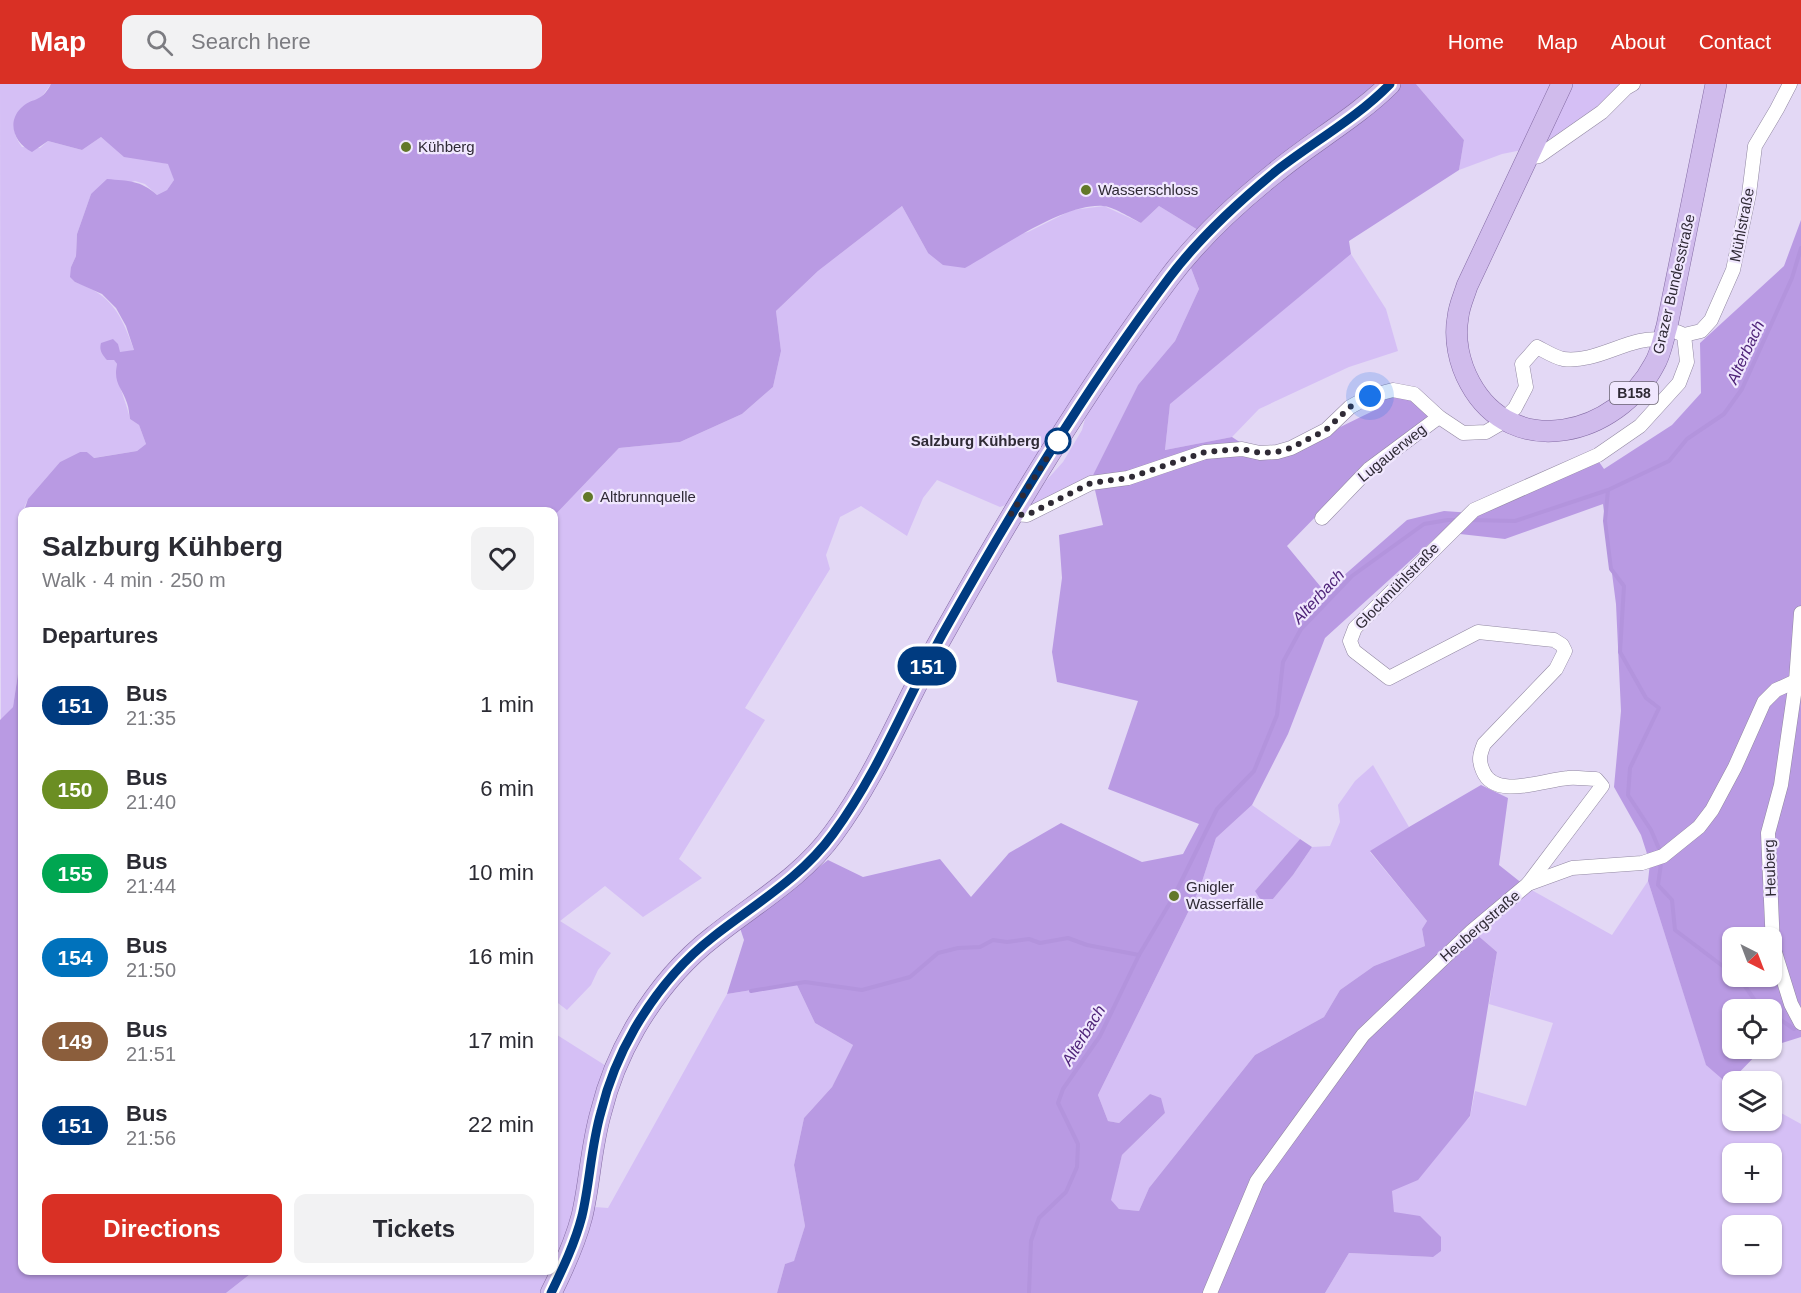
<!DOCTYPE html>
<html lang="en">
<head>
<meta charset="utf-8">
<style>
	body { margin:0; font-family:Arial,sans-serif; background:#f2f2f3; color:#2b2b33; height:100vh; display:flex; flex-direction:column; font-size:22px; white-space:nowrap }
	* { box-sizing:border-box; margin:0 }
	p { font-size:20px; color:#7c7c81 }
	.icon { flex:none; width:33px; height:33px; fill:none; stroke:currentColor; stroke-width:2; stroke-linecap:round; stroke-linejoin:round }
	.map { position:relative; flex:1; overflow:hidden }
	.details { position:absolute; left:18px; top:423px; width:540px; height:768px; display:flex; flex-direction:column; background:#fff; border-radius:12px; box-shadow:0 2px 4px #0004 }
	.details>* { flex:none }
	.badge { padding:0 12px; border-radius:20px; font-size:21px; line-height:39px }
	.needle { width:39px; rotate:138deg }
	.fabs { position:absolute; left:1722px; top:843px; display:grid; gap:12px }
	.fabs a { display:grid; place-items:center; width:60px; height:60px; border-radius:12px; background:#fff; box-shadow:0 2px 4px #0004; font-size:30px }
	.you { position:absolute; width:30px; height:30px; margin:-15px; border:4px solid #fff; border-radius:50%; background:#1a73e8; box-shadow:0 0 0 9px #1a73e833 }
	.map>.badge { position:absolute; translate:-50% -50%; box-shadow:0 0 0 3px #fff }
	h2 { padding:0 24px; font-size:22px; line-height:54px }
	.round { display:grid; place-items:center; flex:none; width:63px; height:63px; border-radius:12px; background:#f2f2f3 }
	.summary { display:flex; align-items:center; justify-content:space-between; height:102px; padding:0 24px }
	h1 { font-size:28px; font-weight:700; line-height:45px }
	.cta { display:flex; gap:12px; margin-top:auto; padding:12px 24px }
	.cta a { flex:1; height:69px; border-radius:12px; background:#d93025; color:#fff; font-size:24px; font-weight:700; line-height:69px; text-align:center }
	.cta a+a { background:#f2f2f3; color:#2b2b33 }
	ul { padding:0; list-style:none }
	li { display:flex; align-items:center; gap:18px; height:84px; padding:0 24px }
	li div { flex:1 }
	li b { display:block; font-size:22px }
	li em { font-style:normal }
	li .badge { min-width:66px; font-weight:700; text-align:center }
	header { display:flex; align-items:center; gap:36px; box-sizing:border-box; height:84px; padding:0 30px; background:#d93025; color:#fff }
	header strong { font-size:28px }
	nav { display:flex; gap:33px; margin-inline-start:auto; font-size:21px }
	.search { width:420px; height:54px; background:#f2f2f3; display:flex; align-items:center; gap:15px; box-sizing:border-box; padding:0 21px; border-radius:12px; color:#7c7c81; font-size:22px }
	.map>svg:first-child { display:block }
	.green { fill:#d5bff5; fill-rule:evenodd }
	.forest { fill:#b99ae3; fill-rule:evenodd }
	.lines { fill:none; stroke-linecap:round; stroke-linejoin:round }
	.stream { stroke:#b394dd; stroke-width:4 }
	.minor-casing { stroke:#9288a2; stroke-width:15 }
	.primary-casing { stroke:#846ba4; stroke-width:22 }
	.minor { stroke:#fff; stroke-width:14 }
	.primary { stroke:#d0bbec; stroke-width:21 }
	.line-casing { stroke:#fff; stroke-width:14 }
	.line { stroke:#003b80; stroke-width:9 }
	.walk { stroke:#2f2a35; stroke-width:6; stroke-dasharray:0 10.8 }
	.poi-dot { fill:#627829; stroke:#f0e7fe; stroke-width:2 }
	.stop-dot { fill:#fff; stroke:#003b80; stroke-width:3 }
	.labels { text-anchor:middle; stroke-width:4.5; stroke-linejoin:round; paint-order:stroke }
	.shield { fill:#f0e7fe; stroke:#696371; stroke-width:1.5 }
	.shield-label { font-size:14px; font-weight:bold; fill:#2f2a35 }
	.poi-label { font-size:15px; fill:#2f2a35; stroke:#f0e7fe; text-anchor:start }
	.street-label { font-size:15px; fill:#2f2a35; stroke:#f0e7fe }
	.stop-label { font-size:15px; font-weight:bold; fill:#2f2a35; stroke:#f0e7fe; text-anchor:end }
	.water-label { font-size:16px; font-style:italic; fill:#4e2378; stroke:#f0e7fe }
</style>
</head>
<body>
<header>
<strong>Map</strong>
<div class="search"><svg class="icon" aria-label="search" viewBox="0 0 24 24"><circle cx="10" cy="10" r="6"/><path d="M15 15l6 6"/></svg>Search here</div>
<nav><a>Home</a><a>Map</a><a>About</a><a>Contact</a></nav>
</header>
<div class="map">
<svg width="1801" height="1209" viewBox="0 0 1801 1209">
	<rect width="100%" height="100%" fill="#e3d8f5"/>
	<g class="green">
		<path d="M0,0H51L40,15L22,23C14,41 10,46 22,63L40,64L48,57L82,66L101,53L124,72L169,80L174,96L167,106L157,111L145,100L135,97L91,110L77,150L76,172L71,183L75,198C112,211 121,230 134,266L128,268H120L118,265L114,276L117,280C114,293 127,319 130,335L139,341L146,360L137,367L93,374L87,368H80L60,378L28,415L22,428V563L13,623L1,636Z"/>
		<path d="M1416,0H1555L1522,66L1502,70L1459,86L1464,56Z"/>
		<path d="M1569,0H1636L1539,66Z"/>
		<path d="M902,122L928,169L1028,148L1072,126L1104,122L1141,139L1159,122L1198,146L1009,420L1000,423L937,396L923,414L907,452L861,422L840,433L826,471L830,485L745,624L765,636L679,775L702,794L643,833L605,802L560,837L611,869L598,886L591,901L567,926L554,916V432L619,364L680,358L742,330L773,303L781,267L776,227L818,187Z"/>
		<path d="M1351,170L1386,225L1398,267L1349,283L1259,325L1232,353L1165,366L1170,319Z"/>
		<path d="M1189,179L1199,205L1175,257L1138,301L1092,393L1026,427L1045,398L1063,378L1082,346L1088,324Z"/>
		<path d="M1373,681L1409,743L1370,768L1427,837L1422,845L1425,862L1374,882L1340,906L1324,933L1255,971L1149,1104L1139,1127L1119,1125L1110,1116L1122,1071L1165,1029L1150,1010L1119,1039L1108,1037L1098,1011L1200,804L1216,754L1252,721L1300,755L1255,807L1273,815L1293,791L1312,763L1330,762L1340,738L1338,721L1355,697Z"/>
		<path d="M1648,797L1706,980L1732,1003V1036H1772V1024L1801,1040V1209H1325L1349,1169L1433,1173L1394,1129L1391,1107L1470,1033L1475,1007L1526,1022L1553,939L1489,920L1497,868L1475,849L1528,804L1612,851ZM1732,1070H1772V1108H1732ZM1732,1142H1772V1180H1732Z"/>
		<path d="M796,899L815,939L853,961L832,1003L804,1034L794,1081L805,1142L794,1178L785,1180L777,1209H226L254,1187L554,1186V949L622,992L603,1058L595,1123L608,1124L727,910Z"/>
	</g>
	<g class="forest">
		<path d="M51,0H1378L1198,146L1159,122L1141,139C1131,134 1112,122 1103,122C1064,119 999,165 965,184L943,181L928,169L902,122L818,187L776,227L781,267L773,303L742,330L680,358L619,364L554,432V428L24,427L28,415L60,378L80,368H87L94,374L137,367L146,360L139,341L130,335C129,330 129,324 127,319C122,303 113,300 117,280L114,276H107C102,270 99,266 101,259L113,255L118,260L120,268L134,266L126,242L116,224L102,210L75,198L70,193L71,183L76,172L77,150L91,110L107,95C129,97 140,96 157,111L167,106L174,96L168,80L124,73L101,53L82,66L48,57L32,68C15,60 6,39 21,24C31,13 41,20 51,0Z"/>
		<path d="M1401,0H1416L1464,56L1459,86L1349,157L1351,170L1170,320L1165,366L1232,353L1264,374L1328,349L1375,326L1380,314L1408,313L1432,331L1365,382L1287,462L1325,508L1407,436L1444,427L1472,429L1597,375L1604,385L1672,341L1701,309L1700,259L1784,182L1801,136V953L1772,962V926H1732V964L1762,965L1728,1000L1706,981L1648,797L1650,779L1641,751L1614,703L1621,627L1616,520L1603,420L1505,455L1442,448L1325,554L1288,650L1252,721L1216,754L1200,804L1098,1011L1108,1037L1119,1039L1150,1010L1161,1014L1165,1029L1122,1071L1111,1116L1119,1125L1139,1127L1149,1104L1255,971L1324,933L1340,906L1374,882L1425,862L1422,845L1427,837L1370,767L1409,743L1481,701L1508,714L1499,781L1528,804L1475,849L1497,868L1470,1032L1418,1096L1392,1107L1394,1128L1420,1132L1441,1153V1167L1433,1173L1349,1169L1325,1209H777L785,1180L794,1177L805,1142L794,1081L804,1034L832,1003L853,961L815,939L796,899L727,910L744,856L740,844L828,776L863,793L940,775L971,813L1009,769L1061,739L1142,778L1183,770L1199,740L1108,705L1138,617L1057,598L1052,568L1062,494L1059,451L1103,441L1092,393L1138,301L1175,257L1199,205L1189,179L1277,95L1372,26ZM1732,854H1772V892H1732Z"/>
		<path d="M22,563V1186L254,1187L226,1209H0V636L13,623Z"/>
		<path d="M1300,755L1312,763L1293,791L1273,815H1260L1255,807Z"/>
	</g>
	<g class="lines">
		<g class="stream">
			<path d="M1608,406L1605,437L1611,485L1624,502L1620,568L1646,614L1659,624L1630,684L1628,711L1651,746L1660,767"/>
			<path d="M1470,436L1515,437L1608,406L1669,377L1687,355L1724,330L1742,305L1792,194L1801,164"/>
			<path d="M1661,780L1658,801L1672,816L1675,846L1732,889"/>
			<path d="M1738,892L1758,921L1764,926"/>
			<path d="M751,907L805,898L862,906L910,893L938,869L958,864L980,863L993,856L1007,858L1029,855L1040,859L1068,854L1087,861L1139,871"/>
			<path d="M1772,930L1794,945"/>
			<path d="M1029,1209L1031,1157L1039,1134L1066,1108L1077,1083L1078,1060L1058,1019L1063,1005L1100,952L1139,871L1174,812L1217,725L1254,687L1277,631L1283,578L1301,545L1352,492L1424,440L1448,436H1460"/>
		</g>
		<g class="minor-casing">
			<g id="minor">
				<path d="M1527,74L1539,72L1602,28L1626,4L1633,0"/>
				<path d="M1677,248L1684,251L1701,247L1711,236L1733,186L1749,110L1755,62L1777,25L1790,0"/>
				<path d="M1011,430L1027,431L1091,399L1128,394L1205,368L1242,365L1260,369L1277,368L1291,364L1326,346L1350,323L1370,312L1393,306L1414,310L1439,333L1463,349L1486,348L1498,341L1515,324L1526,303L1522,280L1537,263C1545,267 1554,273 1563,275C1597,280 1632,250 1663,256"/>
				<path d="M1322,434L1369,385L1439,333"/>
				<path d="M1801,529L1796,597L1781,701L1768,749L1773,862L1791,920L1801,939"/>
				<path d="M1528,800L1602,702L1596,695C1587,695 1577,693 1568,694C1543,696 1495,716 1483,687C1478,676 1480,670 1484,660L1556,585L1565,567L1562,561L1554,556L1478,548L1389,594L1354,567L1350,557L1355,544L1474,426L1598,371L1640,342L1679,299L1687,278L1684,251"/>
				<path d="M1210,1209L1257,1097L1363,951L1472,847L1528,800L1572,784L1642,779L1663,772L1699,743L1712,726L1735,683L1764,618L1776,606L1796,597L1801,592"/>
			</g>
		</g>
		<g class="primary-casing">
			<g id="primary">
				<path d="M1562,0L1467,202C1464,212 1459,222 1458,233C1454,255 1459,279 1470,299C1513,378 1617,351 1654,281C1661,270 1663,255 1667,242L1716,0"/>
				<path d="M551,1209C563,1185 575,1159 582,1132C590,1098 591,1062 601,1028C608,999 620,970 635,944C655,910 682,877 713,853C755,819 801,794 833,750C877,691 903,622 939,558C1009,433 1083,309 1169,194C1199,154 1237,119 1276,88C1312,58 1357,33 1390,0"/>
			</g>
		</g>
		<use href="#minor" class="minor"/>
		<use href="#primary" class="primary"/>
	</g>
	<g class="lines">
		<g class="line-casing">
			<path id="line" d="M551,1209C563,1184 575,1159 582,1132C590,1098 591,1062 601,1028C608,999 620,970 635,944C655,910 682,877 713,853C755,820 801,794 833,750C878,689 906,617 942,551C1011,428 1084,307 1169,194C1199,154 1237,119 1276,87C1313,58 1357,34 1390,0"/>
		</g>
		<use href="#line" class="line"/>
		<path class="walk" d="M1058,357L1011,430L1027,431L1091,399L1128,394L1205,368L1242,365L1260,369L1277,368L1291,364L1326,346L1350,323L1370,312"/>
	</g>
	<g class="poi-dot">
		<circle cx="406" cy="63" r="6"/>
		<circle cx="1086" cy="106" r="6"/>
		<circle cx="588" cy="413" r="6"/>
		<circle cx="1174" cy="812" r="6"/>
	</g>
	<circle class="stop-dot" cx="1058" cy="357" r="12"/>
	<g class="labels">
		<rect class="shield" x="1610" y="298" width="48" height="22" rx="4.5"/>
		<g class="shield-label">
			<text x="1634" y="314">B158</text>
		</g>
		<g class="poi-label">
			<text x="418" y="68">Kühberg</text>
			<text x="1098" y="111">Wasserschloss</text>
			<text x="600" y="418">Altbrunnquelle</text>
			<text x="1186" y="808">Gnigler<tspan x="1186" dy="17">Wasserfälle</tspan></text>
		</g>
		<g class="street-label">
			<text transform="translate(1742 141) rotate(-79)" y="5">Mühlstraße</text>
			<text transform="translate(1674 200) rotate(-77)" y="5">Grazer Bundesstraße</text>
			<text transform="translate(1392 369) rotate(-39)" y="5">Lugauerweg</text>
			<text transform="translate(1397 502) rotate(-46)" y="5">Glockmühlstraße</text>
			<text transform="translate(1770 784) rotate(-92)" y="5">Heuberg</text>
			<text transform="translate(1480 842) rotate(-41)" y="5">Heubergstraße</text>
		</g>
		<g class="stop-label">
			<text x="1040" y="362">Salzburg Kühberg</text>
		</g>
		<g class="water-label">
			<text transform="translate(1745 268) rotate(-65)" y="6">Alterbach</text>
			<text transform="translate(1318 512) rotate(-47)" y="6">Alterbach</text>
			<text transform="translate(1083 951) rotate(-58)" y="6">Alterbach</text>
		</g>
	</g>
</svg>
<div class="fabs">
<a><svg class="needle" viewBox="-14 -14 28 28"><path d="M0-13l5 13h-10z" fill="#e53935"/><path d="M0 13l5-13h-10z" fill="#7c7c81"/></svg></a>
<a><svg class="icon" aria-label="locate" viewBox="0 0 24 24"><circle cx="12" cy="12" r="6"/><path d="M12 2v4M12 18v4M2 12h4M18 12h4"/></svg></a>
<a><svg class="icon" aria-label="layers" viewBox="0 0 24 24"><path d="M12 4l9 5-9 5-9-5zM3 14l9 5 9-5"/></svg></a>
<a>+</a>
<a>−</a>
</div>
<div class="you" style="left:1370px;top:312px"></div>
<b class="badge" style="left:927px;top:582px;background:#003b80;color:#fff">151</b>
<section class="details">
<div class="summary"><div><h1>Salzburg Kühberg</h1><p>Walk · 4 min · 250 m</p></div><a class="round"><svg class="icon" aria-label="heart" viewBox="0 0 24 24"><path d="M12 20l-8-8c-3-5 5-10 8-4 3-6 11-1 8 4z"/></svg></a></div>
<h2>Departures</h2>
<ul>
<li><span class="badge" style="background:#003b80;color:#fff">151</span><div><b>Bus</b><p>21:35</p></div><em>1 min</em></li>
<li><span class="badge" style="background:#6b8e23;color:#fff">150</span><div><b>Bus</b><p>21:40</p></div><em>6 min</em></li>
<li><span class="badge" style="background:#00a651;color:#fff">155</span><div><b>Bus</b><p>21:44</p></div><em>10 min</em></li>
<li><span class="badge" style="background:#0072bc;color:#fff">154</span><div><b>Bus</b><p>21:50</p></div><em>16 min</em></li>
<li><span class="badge" style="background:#8b5e3c;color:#fff">149</span><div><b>Bus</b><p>21:51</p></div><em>17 min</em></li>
<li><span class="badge" style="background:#003b80;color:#fff">151</span><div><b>Bus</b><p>21:56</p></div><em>22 min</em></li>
</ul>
<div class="cta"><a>Directions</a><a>Tickets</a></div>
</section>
</div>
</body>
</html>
